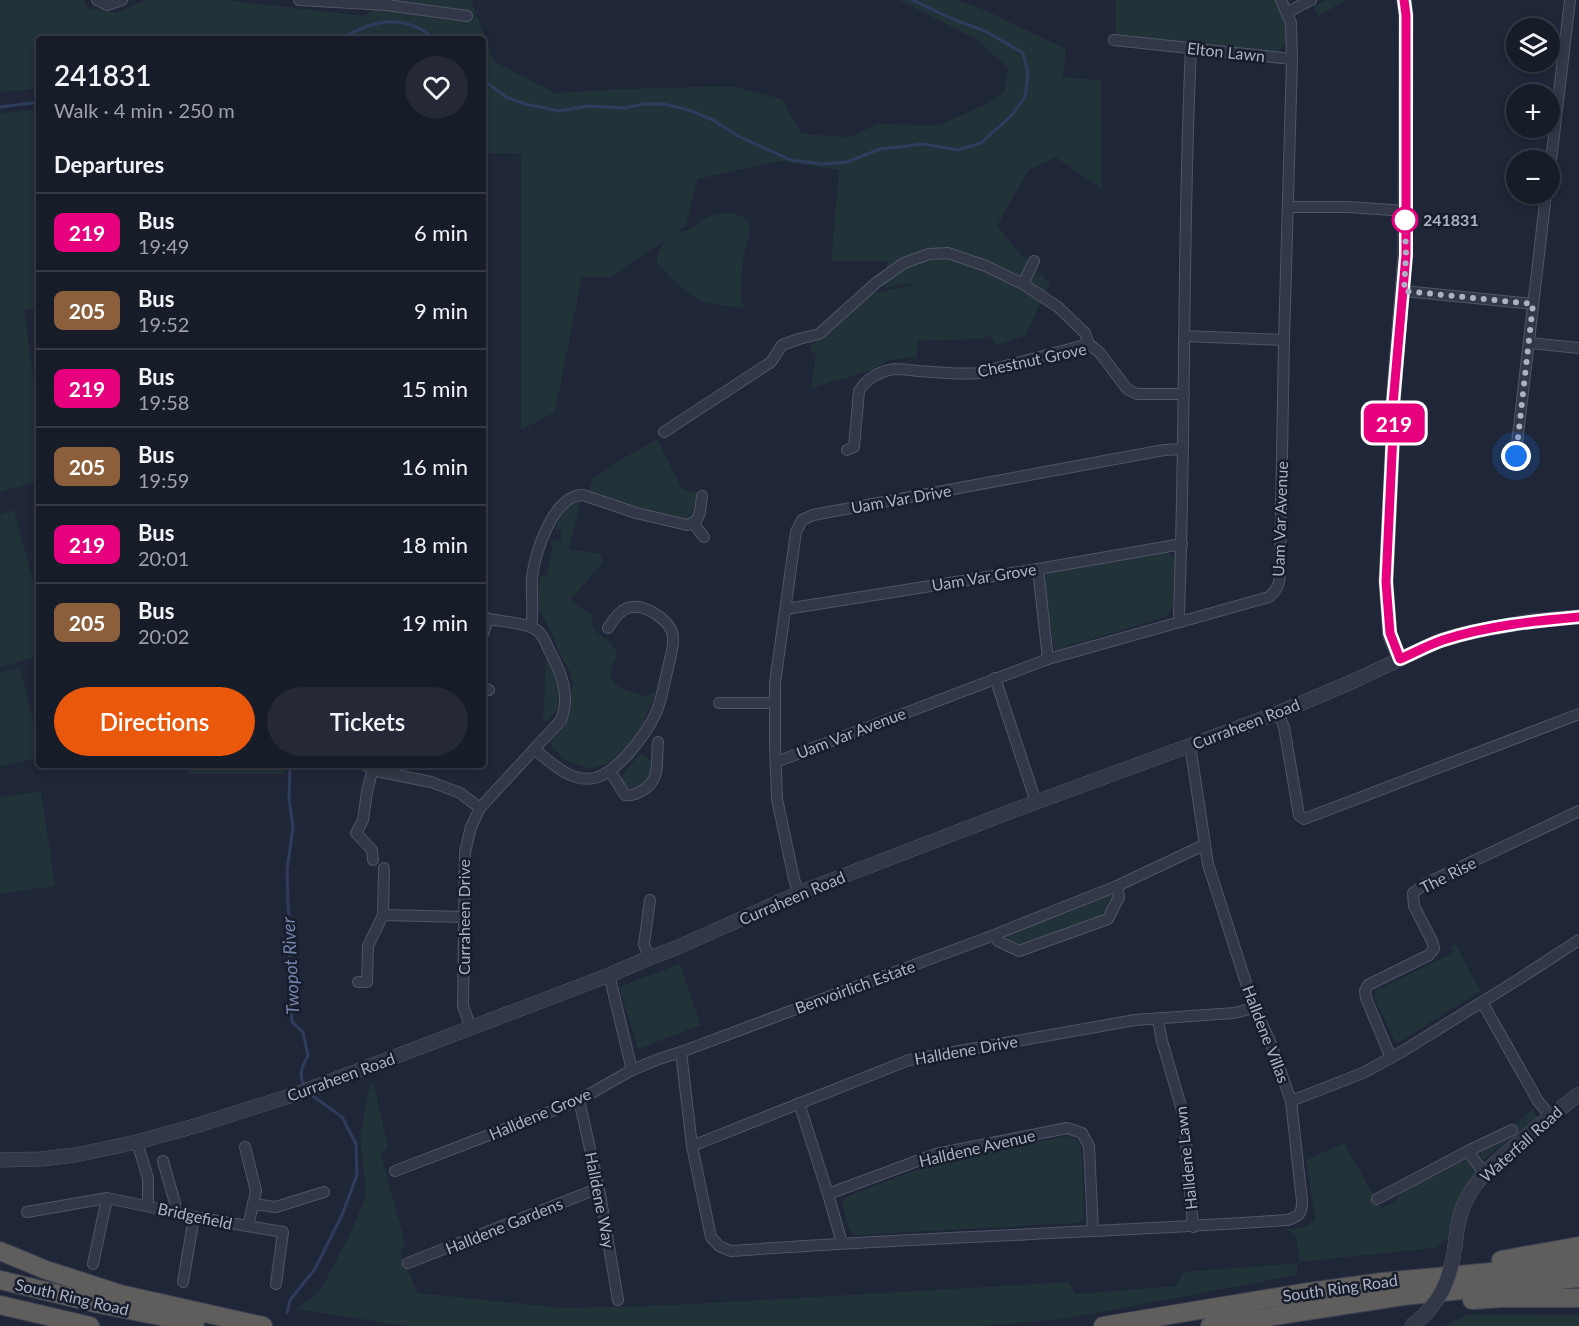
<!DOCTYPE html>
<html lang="en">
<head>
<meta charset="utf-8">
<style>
	body { margin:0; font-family:Lato,sans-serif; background:#242935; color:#f1f3f6; height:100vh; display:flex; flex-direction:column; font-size:22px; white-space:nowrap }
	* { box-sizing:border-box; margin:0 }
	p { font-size:20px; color:#9ea1a8 }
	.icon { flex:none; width:33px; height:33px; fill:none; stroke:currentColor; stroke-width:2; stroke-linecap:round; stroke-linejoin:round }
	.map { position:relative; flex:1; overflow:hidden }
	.details { position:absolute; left:36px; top:36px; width:450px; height:732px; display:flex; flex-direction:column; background:#171c29; border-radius:6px; box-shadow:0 3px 9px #0003,0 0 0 2px #363a46 }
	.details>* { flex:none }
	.badge { padding:0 12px; border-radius:9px; font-size:21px; line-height:39px }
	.fabs { position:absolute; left:1506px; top:18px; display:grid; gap:12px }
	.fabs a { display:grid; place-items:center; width:54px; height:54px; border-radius:50%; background:#171c29; box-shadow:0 3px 9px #0003,0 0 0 2px #363a46; font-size:30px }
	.you { position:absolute; width:30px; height:30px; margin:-15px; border:4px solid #fff; border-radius:50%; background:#1a73e8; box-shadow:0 0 0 9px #1a73e833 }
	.map>.badge { position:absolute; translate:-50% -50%; box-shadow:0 0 0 3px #fff }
	h2 { padding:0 18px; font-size:22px; line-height:54px }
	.round { display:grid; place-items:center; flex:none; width:63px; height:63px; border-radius:32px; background:#242935 }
	.overview { display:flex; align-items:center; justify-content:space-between; height:102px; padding:0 18px }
	h1 { font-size:28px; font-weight:600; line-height:45px }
	.action { display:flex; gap:12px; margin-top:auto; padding:12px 18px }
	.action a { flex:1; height:69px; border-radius:36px; background:#ea580c; color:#fff; font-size:24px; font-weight:600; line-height:69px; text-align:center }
	.action a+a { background:#242935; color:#f1f3f6 }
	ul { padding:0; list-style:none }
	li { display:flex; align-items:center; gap:18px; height:78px; padding:0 18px; border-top:2px solid #363a46 }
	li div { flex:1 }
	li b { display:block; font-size:22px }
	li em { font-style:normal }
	li .badge { min-width:66px; font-weight:700; text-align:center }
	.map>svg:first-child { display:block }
	.green { fill:#213238 }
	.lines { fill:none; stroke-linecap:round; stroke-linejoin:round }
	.stream { stroke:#303c5d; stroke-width:3 }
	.minor-casing { stroke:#505566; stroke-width:12 }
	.tertiary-casing { stroke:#505566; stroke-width:15 }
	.trunk-casing { stroke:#3d4252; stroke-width:20 }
	.minor { stroke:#323847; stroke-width:10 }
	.tertiary { stroke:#323847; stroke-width:14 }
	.trunk { stroke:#5f5e5c; stroke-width:18 }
	.tertiary-bridge-casing { stroke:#505566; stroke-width:15; stroke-linecap:butt }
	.tertiary-bridge { stroke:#323847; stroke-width:14 }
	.line-casing { stroke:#fff; stroke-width:14 }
	.line { stroke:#e6007e; stroke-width:9 }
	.walk { stroke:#acb2c5; stroke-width:6; stroke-dasharray:0 10.8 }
	.stop-dot { fill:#fff; stroke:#e6007e; stroke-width:3 }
	.labels { text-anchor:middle; stroke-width:5; stroke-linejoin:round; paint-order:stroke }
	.street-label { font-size:16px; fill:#acb2c5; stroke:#181d2c }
	.stop-label { font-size:16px; font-weight:bold; fill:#acb2c5; stroke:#181d2c; text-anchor:start }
	.water-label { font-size:18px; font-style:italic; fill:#7384ae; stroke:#181d2c }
</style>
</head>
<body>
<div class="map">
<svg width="1579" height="1326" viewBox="0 0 1579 1326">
	<rect width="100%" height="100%" fill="#1f2637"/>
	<g class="green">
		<path d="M0,0H84L88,8L117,13L144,0H224L365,16L384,0H471L495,62L555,93L622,89L731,86L782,99L802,134L850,137L877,124L940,125L990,102L1005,91L1008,68L977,40L899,0H958L987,11L1066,49L1063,77L1101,80L1102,189L1055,157L1028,171L997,226L1018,251L1050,283L1025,336L996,345L990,336L979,339L918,341L917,357L889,360L872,370L811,388L816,354L812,353L810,347L870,294L913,285V283L884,288L887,261H831L839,170L778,161L698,179L686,226L675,233C679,232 685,231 689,229C693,227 697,223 701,221C716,212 737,210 750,222L749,236L743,258L741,294L744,308C731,306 715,306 702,301C693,299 659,269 657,260C656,252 663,245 666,239L612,277H582L555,412L521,430V154L483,153V39H39V89L0,92Z"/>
		<path d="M1116,0H1277C1285,15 1295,41 1277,52L1116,36Z"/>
		<path d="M1326,0H1346L1319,16L1314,10V5Z"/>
		<path d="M39,109V307L24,310L39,419V481L0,492V113Z"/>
		<path d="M657,439L683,490L697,492L696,514L689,520L645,512L589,492L592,481L595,477L619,461Z"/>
		<path d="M581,502L569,549L601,554L603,563L570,600L592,615L593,628C600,636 613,642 616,652C618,661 609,666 611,675C612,678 613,681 615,683C619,688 640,696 646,696C650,696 651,694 654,692H656L640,730L623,751L612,761L606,764L590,769L565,760L551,746L550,741L568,719L571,710L572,682L569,670L558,650L552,633L539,610L538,589L540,576L547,575L553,546L550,545L551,540L561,541V530L555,529C561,516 566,505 581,502Z"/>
		<path d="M14,510L39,602V656L0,667V514Z"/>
		<path d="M1161,552L1168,553L1176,559L1173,606L1165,617L1055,650L1044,584L1046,575L1052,570Z"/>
		<path d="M546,657C555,671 563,692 557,709C555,713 551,717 548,721H543C545,699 544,679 546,657Z"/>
		<path d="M20,668L39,743V757L0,767V673Z"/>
		<path d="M641,753L652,761L653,765L648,780L633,788H628L623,783L621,776Z"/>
		<rect x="189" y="765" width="96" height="9"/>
		<path d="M41,791L55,886L0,894V797Z"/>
		<path d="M1109,894H1114C1113,900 1110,908 1106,912C1100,918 1030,942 1020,944C1014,944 1011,943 1006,941L1009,935Z"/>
		<path d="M1456,944L1480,991L1401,1041L1397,1043L1395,1042L1374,997L1375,991L1453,953L1450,947Z"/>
		<path d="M680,964L701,1025L638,1049L619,987Z"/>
		<path d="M374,1083L388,1147L381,1154L405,1244L400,1253L418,1293L563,1308L674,1305L1069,1282L1075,1294L1176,1286L1184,1272L1297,1263V1275L1064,1319L981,1326H407L296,1309L320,1291L351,1232L366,1196L360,1136L370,1084Z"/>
		<path d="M1532,1109L1538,1117L1483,1160L1480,1153L1490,1146L1514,1135L1515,1125Z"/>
		<path d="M1067,1136L1075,1138L1081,1146L1084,1211L1083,1218L1078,1223L856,1235L849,1230L842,1203L846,1197L942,1160Z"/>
		<path d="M1344,1143L1381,1208L1396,1201L1402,1190L1458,1162L1470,1160L1476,1168C1475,1177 1468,1182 1464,1190C1456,1205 1451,1221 1448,1238L1435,1248L1299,1262L1297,1238L1291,1232L1284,1229C1296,1228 1309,1230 1315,1219L1306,1160Z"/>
		<path d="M1469,1314L1579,1315V1326H1444Z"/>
	</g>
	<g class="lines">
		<g class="stream">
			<path d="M340,39C374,20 403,12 435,39"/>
			<path d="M483,78L490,85L506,97L525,104L559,111L588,106L625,108L643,104H663L689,110L713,120L738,136L791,160L822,164L847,162L880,149L924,144L958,150L981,143L1011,116L1025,97L1028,73L1023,53L985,31L955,20L912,0"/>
			<path d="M0,107L39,102"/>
			<path d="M290,765L289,799L293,828L287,870L288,903L290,940L288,978L292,1022L303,1032L308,1056C302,1066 298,1076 305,1086"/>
			<path d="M287,1313L290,1300L315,1269L342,1215L357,1175L356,1144L342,1117L310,1094"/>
		</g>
		<g class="minor-casing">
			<g id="minor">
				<path d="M97,0L107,5L122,0"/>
				<path d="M299,0L387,5L467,16"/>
				<path d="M1288,12L1311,0"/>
				<path d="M1114,40L1292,59L1291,23L1281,0"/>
				<path d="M1550,169L1570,0"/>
				<path d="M1288,207H1348L1406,211"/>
				<path d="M1023,284L1034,261"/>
				<path d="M1404,291L1533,304"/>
				<path d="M1184,336L1284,340"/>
				<path d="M1530,343L1579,348"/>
				<path d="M664,432L771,362L782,345L799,339L819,334L877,282L904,263L929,254L948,253L986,266L1023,284L1058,307L1085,333L1089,344"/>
				<path d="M847,450L854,447L859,391C866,379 880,371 894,369C902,369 910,370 918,371C938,372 959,375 979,373L1089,344L1100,353L1127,389L1137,394H1184"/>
				<path d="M1515,461L1546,194"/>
				<path d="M693,523L704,537"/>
				<path d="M1038,569L1048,659"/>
				<path d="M786,609L1038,569L1182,544"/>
				<path d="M1181,622L1179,614C1186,426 1182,237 1191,48"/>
				<path d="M531,626C534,611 531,594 532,579C534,554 553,495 583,495L636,513L687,525C702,522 700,509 702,496"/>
				<path d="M483,634L488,619"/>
				<path d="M995,678L1036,802"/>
				<path d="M483,689L489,690"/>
				<path d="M719,703H774"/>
				<path d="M1278,713L1284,727L1299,815L1304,819L1579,714"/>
				<path d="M534,749C551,762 570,783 594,778C618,773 646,734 656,713C662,699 664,683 668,668C670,658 674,647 673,637C672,621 646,605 632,607C621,608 614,619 608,628"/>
				<path d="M776,762L1048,659L1269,597C1278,589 1280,583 1280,571L1284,340L1292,59"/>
				<path d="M365,765L381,772L431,782L460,793L480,808"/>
				<path d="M610,771L625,795C632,796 637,794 643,790C661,780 656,761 658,742"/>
				<path d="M373,860L372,850L356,833L363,820L367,792L373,768"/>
				<path d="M799,893L794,879L777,799L775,745V683L796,532L802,520L813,515L1164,450L1183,449"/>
				<path d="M383,915L384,868"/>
				<path d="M994,935L998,941L1019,951L1108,919L1119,897L1117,886"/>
				<path d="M649,958L644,944L650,900"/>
				<path d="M607,976L611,983L632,1070"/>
				<path d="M358,982H367L368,946L383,915L465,917"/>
				<path d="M1482,1002L1538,1101L1550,1116"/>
				<path d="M1158,1019L1162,1041L1184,1117L1193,1227"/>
				<path d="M471,1028L463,1006L465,852L471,827L480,808L561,720C571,695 561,672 549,650C545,641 542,632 533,628C524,623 499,621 488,619L483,616"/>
				<path d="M681,1052L692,1146L711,1237L719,1246L731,1251C916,1237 1102,1233 1288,1220C1299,1216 1302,1214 1302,1201L1291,1101L1270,1041L1254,1008L1208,864L1190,745"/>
				<path d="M1391,1058L1366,998L1365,991L1368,985L1429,955L1434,949L1432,941L1414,906L1413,893L1425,884L1579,811"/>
				<path d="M579,1100L599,1188L618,1300"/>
				<path d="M1291,1101L1363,1073L1403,1051L1519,979L1579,940"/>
				<path d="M799,1103L828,1194"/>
				<path d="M137,1142L148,1178V1206"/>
				<path d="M692,1146L909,1060L1135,1020L1234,1013L1254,1008"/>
				<path d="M245,1147L256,1191L248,1226"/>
				<path d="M1468,1151L1484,1173"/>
				<path d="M163,1161L175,1203L174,1212"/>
				<path d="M395,1171L557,1109L579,1100L632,1070L659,1059L681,1052L994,935L1117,886L1204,845"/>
				<path d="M1377,1199L1468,1151L1512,1130"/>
				<path d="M253,1204L276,1207L324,1192"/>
				<path d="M27,1212L107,1198L174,1212L194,1217L283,1232L276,1284"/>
				<path d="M842,1243L828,1194L936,1154L1067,1128L1082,1133L1089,1146L1093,1230"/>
				<path d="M408,1263L599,1188"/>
				<path d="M93,1264L107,1198"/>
				<path d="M183,1282L194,1217"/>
			</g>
		</g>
		<g class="tertiary-casing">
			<g id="tertiary">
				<path d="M1400,659L1390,636L1386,582L1393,433V404L1405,255L1406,15L1404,0"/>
				<path d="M0,1160L41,1159L75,1155L137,1142L195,1126L302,1092L607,976L649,958L676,948L799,893L1012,811L1278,713L1347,684L1439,641L1467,633L1530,621L1579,617"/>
				<path d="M1455,1246C1457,1227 1460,1209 1470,1193C1482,1173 1500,1158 1518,1143C1538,1126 1558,1110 1579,1094"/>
			</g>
		</g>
		<g class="trunk-casing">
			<g id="trunk">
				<path d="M0,1251L46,1270L120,1294L263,1326"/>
				<path d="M1501,1260L1579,1246"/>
				<path d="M0,1280L99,1304L195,1323"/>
				<path d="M1472,1300L1502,1298H1579"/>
				<path d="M0,1305L90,1326"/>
				<path d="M1103,1326L1302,1293L1382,1282L1579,1264"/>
				<path d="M1210,1326L1403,1296L1579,1278"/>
			</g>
		</g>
		<use href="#minor" class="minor"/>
		<use href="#tertiary" class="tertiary"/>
		<use href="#trunk" class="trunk"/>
		<g class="tertiary-bridge-casing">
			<path id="tertiary-bridge" d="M1411,1326C1440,1305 1450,1281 1455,1246"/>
		</g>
		<use href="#tertiary-bridge" class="tertiary-bridge"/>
	</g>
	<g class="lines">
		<g class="line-casing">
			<path id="line" d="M1404,0L1406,15V255L1393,404V433L1386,582L1390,633L1400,659C1414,653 1428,645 1443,640C1486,626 1534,621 1579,617"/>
		</g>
		<use href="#line" class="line"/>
		<path class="walk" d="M1405,220L1406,255L1404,291L1533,304L1516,456"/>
	</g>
	<circle class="stop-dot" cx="1405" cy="220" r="12"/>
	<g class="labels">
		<g class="street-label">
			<text transform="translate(1226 52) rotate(6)" y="6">Elton Lawn</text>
			<text transform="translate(1032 360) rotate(-12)" y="6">Chestnut Grove</text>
			<text transform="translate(901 499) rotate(-10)" y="6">Uam Var Drive</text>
			<text transform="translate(1280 519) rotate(-88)" y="6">Uam Var Avenue</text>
			<text transform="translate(984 577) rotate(-9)" y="6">Uam Var Grove</text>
			<text transform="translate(1246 724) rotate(-21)" y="6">Curraheen Road</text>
			<text transform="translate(851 733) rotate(-21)" y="6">Uam Var Avenue</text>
			<text transform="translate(1448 875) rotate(-27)" y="6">The Rise</text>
			<text transform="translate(792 898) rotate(-23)" y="6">Curraheen Road</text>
			<text transform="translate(464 917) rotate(-90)" y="6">Curraheen Drive</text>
			<text transform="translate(855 987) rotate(-20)" y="6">Benvoirlich Estate</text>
			<text transform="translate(1266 1034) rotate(69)" y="6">Halldene Villas</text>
			<text transform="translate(966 1050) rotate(-10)" y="6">Halldene Drive</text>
			<text transform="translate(341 1077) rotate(-20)" y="6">Curraheen Road</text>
			<text transform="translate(540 1114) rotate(-23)" y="6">Halldene Grove</text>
			<text transform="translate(1521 1144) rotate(-42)" y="6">Waterfall Road</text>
			<text transform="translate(977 1148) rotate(-13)" y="6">Halldene Avenue</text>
			<text transform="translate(1186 1158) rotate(-96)" y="6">Halldene Lawn</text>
			<text transform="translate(600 1200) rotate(79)" y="6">Halldene Way</text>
			<text transform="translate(195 1216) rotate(12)" y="6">Bridgefield</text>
			<text transform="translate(504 1226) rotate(-22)" y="6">Halldene Gardens</text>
			<text transform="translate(1340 1288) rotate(-8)" y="6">South Ring Road</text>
			<text transform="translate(72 1297) rotate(13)" y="6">South Ring Road</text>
		</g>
		<g class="stop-label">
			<text x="1423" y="226">241831</text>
		</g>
		<g class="water-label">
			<text transform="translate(291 966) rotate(-93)" y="6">Twopot River</text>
		</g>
	</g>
</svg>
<div class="fabs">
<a><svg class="icon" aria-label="layers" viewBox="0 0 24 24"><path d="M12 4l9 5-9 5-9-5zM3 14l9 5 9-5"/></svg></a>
<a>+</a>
<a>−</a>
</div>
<div class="you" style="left:1516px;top:456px"></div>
<b class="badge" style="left:1394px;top:423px;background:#e6007e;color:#fff">219</b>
<section class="details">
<div class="overview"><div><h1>241831</h1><p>Walk · 4 min · 250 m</p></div><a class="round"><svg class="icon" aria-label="heart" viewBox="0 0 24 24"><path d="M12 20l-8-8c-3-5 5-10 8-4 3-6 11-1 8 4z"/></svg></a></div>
<h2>Departures</h2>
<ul>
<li><span class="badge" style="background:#e6007e;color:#fff">219</span><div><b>Bus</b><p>19:49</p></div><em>6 min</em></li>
<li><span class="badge" style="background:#8b5e3c;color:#fff">205</span><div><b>Bus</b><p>19:52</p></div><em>9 min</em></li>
<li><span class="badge" style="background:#e6007e;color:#fff">219</span><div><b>Bus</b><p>19:58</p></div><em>15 min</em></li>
<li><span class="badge" style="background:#8b5e3c;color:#fff">205</span><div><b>Bus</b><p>19:59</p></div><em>16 min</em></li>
<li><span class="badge" style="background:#e6007e;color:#fff">219</span><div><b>Bus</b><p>20:01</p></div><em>18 min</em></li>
<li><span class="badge" style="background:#8b5e3c;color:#fff">205</span><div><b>Bus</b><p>20:02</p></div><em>19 min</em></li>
</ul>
<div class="action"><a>Directions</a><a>Tickets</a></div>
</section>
</div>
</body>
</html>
